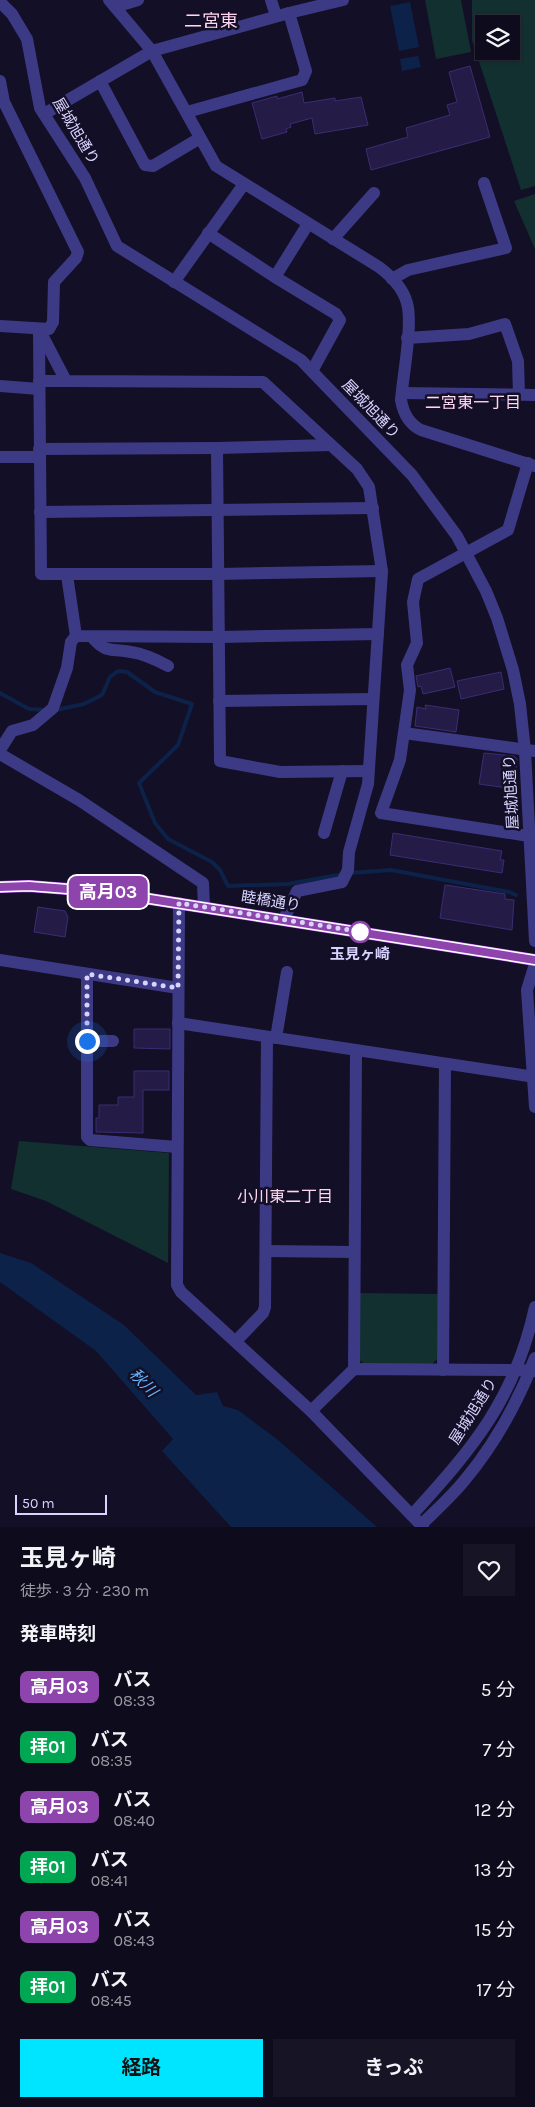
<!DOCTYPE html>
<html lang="ja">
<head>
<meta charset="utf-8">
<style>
	body { margin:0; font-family:Karla,"Noto Sans JP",sans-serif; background:#171425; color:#f1f3f6; height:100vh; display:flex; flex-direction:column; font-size:19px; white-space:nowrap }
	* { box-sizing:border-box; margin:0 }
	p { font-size:16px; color:#9b9ba3 }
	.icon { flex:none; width:28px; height:28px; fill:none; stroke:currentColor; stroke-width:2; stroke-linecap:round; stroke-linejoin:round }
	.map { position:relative; height:1527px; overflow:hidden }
	.drawer { display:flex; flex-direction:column; background:#0e0b1c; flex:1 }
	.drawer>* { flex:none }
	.badge { padding:0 10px; border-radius:8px; font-size:18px; line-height:32px }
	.tools { position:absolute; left:475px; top:15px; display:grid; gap:10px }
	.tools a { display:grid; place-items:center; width:45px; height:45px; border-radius:0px; background:#0e0b1c; box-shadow:0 1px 4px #0004,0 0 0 1px #2e2b3b; font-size:25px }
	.scale { position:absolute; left:15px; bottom:12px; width:92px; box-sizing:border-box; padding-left:5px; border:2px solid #d9d4ff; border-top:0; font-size:14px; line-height:18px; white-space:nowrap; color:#d9d4ff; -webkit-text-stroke:4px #130f26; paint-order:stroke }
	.you { position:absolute; width:25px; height:25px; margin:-12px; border:4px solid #fff; border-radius:50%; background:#1a73e8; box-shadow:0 0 0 8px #1a73e833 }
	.map>.badge { position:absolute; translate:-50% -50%; box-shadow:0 0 0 2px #fff }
	h2 { padding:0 20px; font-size:19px; line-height:45px }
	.round { display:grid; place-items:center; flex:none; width:52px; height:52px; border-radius:0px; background:#171425 }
	.overview { display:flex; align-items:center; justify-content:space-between; height:85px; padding:0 20px }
	h1 { font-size:24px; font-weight:700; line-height:38px }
	.button { display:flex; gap:10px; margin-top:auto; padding:10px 20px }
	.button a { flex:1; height:58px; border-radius:0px; background:#00e5ff; color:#111; font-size:20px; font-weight:700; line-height:58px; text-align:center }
	.button a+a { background:#171425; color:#f1f3f6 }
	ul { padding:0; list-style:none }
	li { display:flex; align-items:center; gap:15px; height:60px; padding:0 20px }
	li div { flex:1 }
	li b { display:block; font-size:19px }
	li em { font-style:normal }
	li .badge { min-width:55px; font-weight:700; text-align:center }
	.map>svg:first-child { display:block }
	.green { fill:#12302f; fill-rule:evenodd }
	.water { fill:#0c2248 }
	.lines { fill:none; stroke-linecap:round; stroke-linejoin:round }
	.stream { stroke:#0c2248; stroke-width:4 }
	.building { fill:#241b47; stroke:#3b2d73 }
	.minor { stroke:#3d3a85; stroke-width:12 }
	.major { stroke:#c25bff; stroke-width:12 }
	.line-casing { stroke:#fff; stroke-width:11 }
	.line { stroke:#8e44ad; stroke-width:8 }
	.walk { stroke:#d9d4ff; stroke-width:5; stroke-dasharray:0 9 }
	.stop-dot { fill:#fff; stroke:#8e44ad; stroke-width:2.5 }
	.labels { text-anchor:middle; stroke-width:5; stroke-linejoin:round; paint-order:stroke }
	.street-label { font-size:15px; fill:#d9d4ff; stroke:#130f26 }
	.stop-label { font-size:15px; font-weight:bold; fill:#d9d4ff; stroke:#130f26 }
	.neighbourhood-label { font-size:16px; fill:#ffd6f0; stroke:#130f26 }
	.water-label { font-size:16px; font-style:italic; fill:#62b6ff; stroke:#130f26 }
	.quarter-label { font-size:18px; fill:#ffd6f0; stroke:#130f26 }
</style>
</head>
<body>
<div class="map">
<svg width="535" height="1527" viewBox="0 0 535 1527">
	<rect width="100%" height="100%" fill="#130f26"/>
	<g class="green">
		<path d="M425,0H461L471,52L436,59Z"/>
		<path d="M472,0H535V186L521,190L472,40ZM484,24H511V51H484Z"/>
		<path d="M535,194V249L514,201Z"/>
		<path d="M19,1141L169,1153L168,1263L46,1201L11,1189Z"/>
		<path d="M359,1293L438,1294L437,1359L432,1364H365L359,1360Z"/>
	</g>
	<g class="water">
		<path d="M410,2L419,47L399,51L390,6Z"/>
		<path d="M418,56L421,67L402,71L400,59Z"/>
		<path d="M0,1253L31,1263L124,1325L196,1395L217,1392L223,1406L238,1410L278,1440L377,1527H231L162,1451L173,1439L96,1351L0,1282Z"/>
	</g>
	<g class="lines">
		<g class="stream">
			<path d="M0,693L29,709L46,710"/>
			<path d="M56,710L84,704L102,695L110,677L118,671L127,672L155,692L192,704L178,745L139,783L155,823L168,839L212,862L220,870L228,886L288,884L343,874"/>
			<path d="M350,873L391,870L509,892L516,895"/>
		</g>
	</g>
	<g class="building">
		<path d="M470,66L490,137L371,170L366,149L408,137L406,128L450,115L447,105L457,102L449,72Z"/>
		<path d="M302,92L304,103L335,98V101L361,97L368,125L315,134L312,118L290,124L291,127L286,129L287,132L262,139L252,103L277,96V99Z"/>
		<path d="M450,668L455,687L423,694L421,686L418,687L416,676Z"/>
		<path d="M501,672L504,689L461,699L457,681Z"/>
		<path d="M425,705L459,710L456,732L415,726L417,707L426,709Z"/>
		<path d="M484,753L514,756L517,759L514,789L479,784Z"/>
		<path d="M393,833L502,851L500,860H504L502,873L390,855Z"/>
		<path d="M445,885L505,894V899L514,900L512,930L440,918Z"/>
		<path d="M38,907L65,911L68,917L65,937L34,932Z"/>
		<path d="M134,1029H170V1049L134,1048Z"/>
		<path d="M134,1071H169V1090H143V1133L96,1132V1118H99V1105H118V1097H134Z"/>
	</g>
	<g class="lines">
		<g class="minor">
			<path d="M109,0L152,51L216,166L379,267C391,276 403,288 407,303C413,325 403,375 401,400C403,412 409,424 421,430L535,466"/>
			<path d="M271,0L276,16"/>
			<path d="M0,2L12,14L27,39L40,108L85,178L117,246L301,360L412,475L457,536L486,591L497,618L513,670L520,704L525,751L535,941"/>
			<path d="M115,7L138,0"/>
			<path d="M0,81L4,102L78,252L76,258L54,282L53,322L49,329L0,326"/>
			<path d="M100,81L145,165L153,166L200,138"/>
			<path d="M187,112L302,80L306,71L289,13L343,0"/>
			<path d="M44,114L152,51L289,13"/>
			<path d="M208,233L275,277L336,314L340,320L312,371"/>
			<path d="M333,239L374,193"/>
			<path d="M275,277L308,224"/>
			<path d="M392,279L408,270L506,248L484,183"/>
			<path d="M174,282L244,184"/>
			<path d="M39,329L66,381L263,382L357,469L369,487L382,571L368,784L349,852L348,870L342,882L297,891L284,919"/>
			<path d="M39,332L41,574H218L382,571"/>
			<path d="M407,338L469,334L505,324L518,361L519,395"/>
			<path d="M39,381H66"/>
			<path d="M0,386L39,389"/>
			<path d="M402,393L535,395"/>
			<path d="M217,448L220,761L280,772L368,771"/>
			<path d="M39,449L217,448L331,445"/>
			<path d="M0,457H40"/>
			<path d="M528,463L508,530L418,579L413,602L417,643L407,665L410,690L400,760L381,813L535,837"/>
			<path d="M40,512L373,508"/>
			<path d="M67,575L76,636L219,637L378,634"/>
			<path d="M92,637C106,654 111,648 131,652C145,654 157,660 168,666"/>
			<path d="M219,701L373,699"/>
			<path d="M404,733L535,751"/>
			<path d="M0,750L12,731L33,725L53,708L67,668L71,642L76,636"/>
			<path d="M0,754L79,800L203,883L204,907"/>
			<path d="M324,833L342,771"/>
			<path d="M179,903L177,1285L181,1292L311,1411L423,1527"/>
			<path d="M0,960L178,988"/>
			<path d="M535,964L527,990L535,1107"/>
			<path d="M87,974V1137L90,1140L177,1147"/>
			<path d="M178,1023L535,1077"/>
			<path d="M276,1038L287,972"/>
			<path d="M87,1041H113"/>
			<path d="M266,1251L354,1252"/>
			<path d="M236,1341L263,1313L265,1307L267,1037"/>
			<path d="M354,1369L356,1050"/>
			<path d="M443,1370L445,1065"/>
			<path d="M311,1411L354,1369L516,1370L535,1371"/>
			<path d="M412,1515C473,1448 515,1399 535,1307"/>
			<path d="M421,1525C435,1511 451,1497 464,1481C495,1444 518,1402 535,1358"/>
		</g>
		<path class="major" d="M0,887L29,886L106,892L535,960"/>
	</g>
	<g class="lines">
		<g class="line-casing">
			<path id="line" d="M0,887L29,886L106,892L535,960"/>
		</g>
		<use href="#line" class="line"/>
		<path class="walk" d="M87,1041V974L178,988L179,903L362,932H360"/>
	</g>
	<circle class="stop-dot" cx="360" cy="932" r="10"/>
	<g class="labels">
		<g class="street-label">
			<text transform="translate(76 131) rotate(59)" y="5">屋城旭通り</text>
			<text transform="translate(371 409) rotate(46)" y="5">屋城旭通り</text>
			<text transform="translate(511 792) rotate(-93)" y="5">屋城旭通り</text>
			<text transform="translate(271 901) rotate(9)" y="5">睦橋通り</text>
			<text transform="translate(473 1411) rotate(-58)" y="5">屋城旭通り</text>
		</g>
		<g class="stop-label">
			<text x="360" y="959">玉見ヶ崎</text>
		</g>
		<g class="neighbourhood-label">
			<text x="473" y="408">二宮東一丁目</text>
			<text x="285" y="1202">小川東二丁目</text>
		</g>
		<g class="water-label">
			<text transform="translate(144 1382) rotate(46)" y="6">秋川</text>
		</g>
		<g class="quarter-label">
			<text x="211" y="27">二宮東</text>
		</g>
	</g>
</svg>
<div class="tools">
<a><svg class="icon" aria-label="layers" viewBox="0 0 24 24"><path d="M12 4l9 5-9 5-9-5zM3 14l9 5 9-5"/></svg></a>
</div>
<div class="scale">50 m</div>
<div class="you" style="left:87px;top:1041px"></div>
<b class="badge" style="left:108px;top:892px;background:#8e44ad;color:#fff">高月03</b>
</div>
<section class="drawer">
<div class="overview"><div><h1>玉見ヶ崎</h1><p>徒歩 · 3 分 · 230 m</p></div><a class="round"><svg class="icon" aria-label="heart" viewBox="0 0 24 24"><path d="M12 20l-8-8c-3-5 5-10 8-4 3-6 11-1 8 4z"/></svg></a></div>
<h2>発車時刻</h2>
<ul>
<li><span class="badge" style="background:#8e44ad;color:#fff">高月03</span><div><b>バス</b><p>08:33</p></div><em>5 分</em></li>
<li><span class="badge" style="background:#00a651;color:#fff">拝01</span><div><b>バス</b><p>08:35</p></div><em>7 分</em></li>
<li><span class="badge" style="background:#8e44ad;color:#fff">高月03</span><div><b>バス</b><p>08:40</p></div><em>12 分</em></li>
<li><span class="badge" style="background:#00a651;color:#fff">拝01</span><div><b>バス</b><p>08:41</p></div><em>13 分</em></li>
<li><span class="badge" style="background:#8e44ad;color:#fff">高月03</span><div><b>バス</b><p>08:43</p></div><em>15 分</em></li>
<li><span class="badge" style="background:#00a651;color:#fff">拝01</span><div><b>バス</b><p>08:45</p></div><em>17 分</em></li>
</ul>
<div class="button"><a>経路</a><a>きっぷ</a></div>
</section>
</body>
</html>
